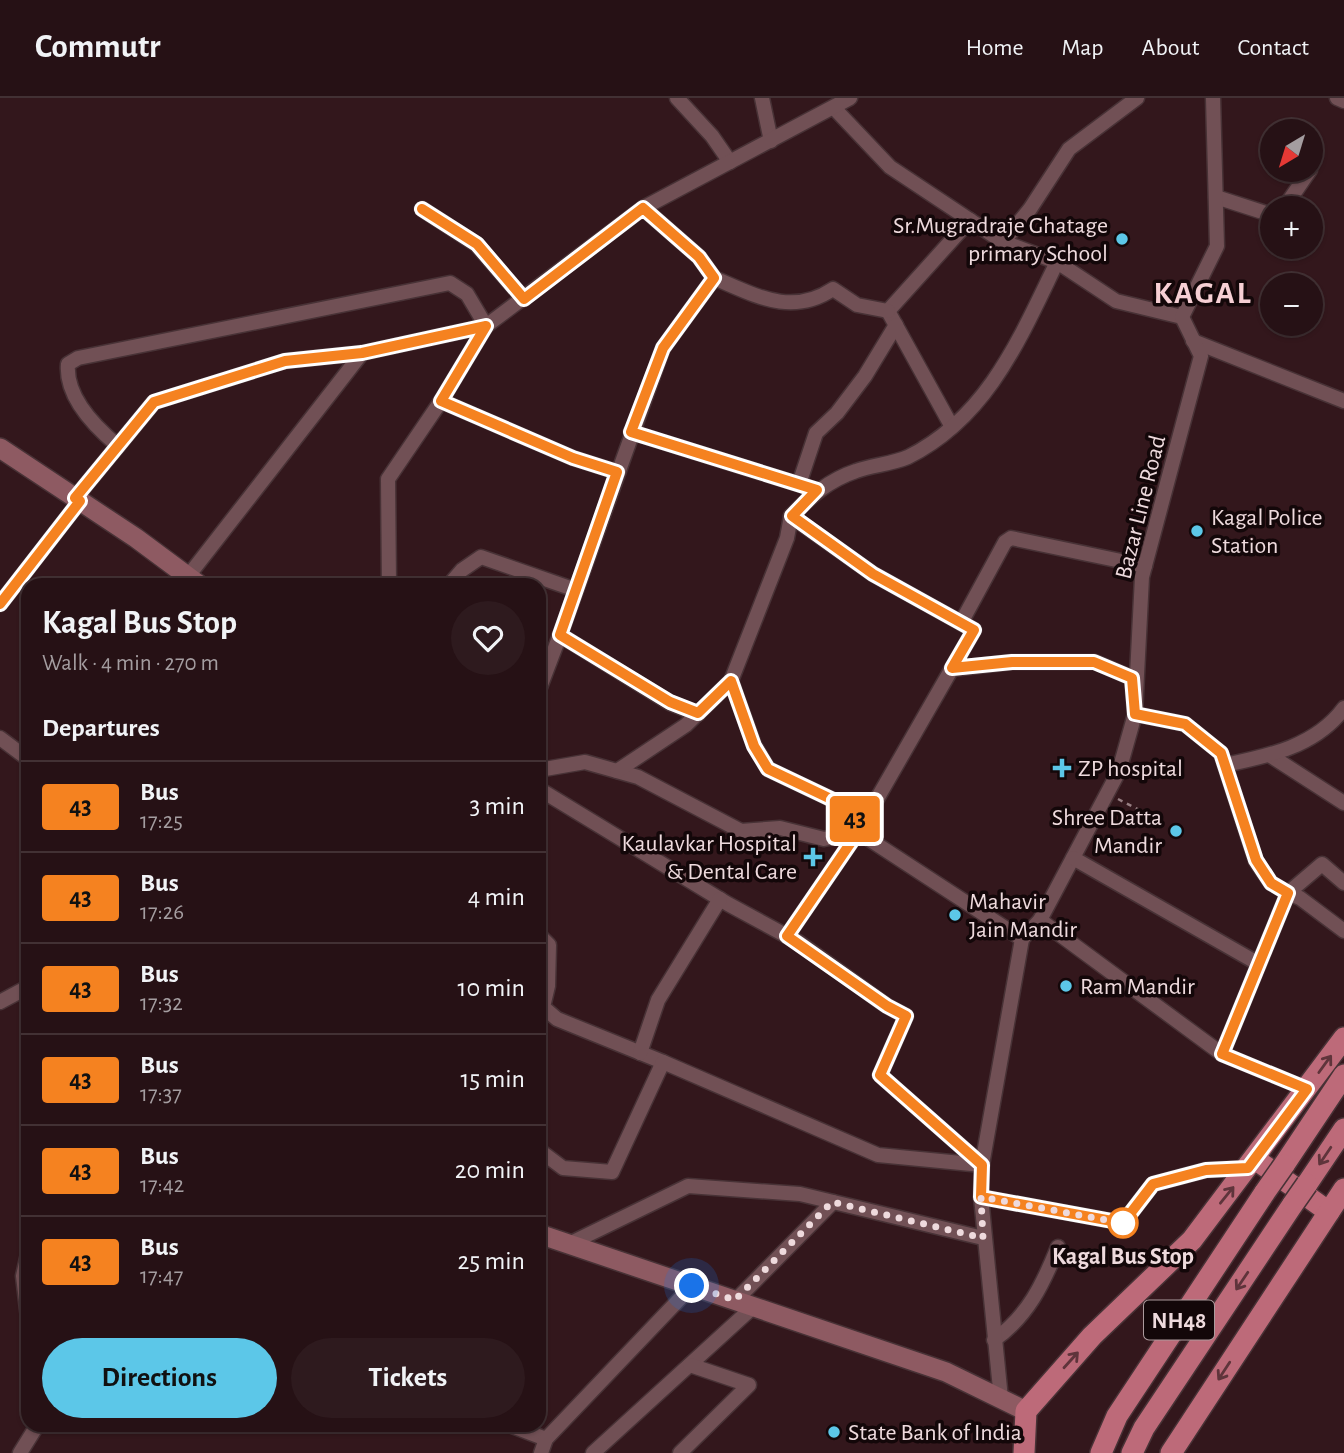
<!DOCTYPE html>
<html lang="en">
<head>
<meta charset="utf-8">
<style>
	body { margin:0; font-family:"Alegreya Sans",sans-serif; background:#2e1a1e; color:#f1f3f6; height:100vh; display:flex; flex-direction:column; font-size:26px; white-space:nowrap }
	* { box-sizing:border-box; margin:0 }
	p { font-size:23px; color:#a49da0 }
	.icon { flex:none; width:38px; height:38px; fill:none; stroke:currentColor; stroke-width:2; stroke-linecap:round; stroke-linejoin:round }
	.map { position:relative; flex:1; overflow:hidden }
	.drawer { position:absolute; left:21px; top:480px; width:525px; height:854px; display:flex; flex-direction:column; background:#261115; border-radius:21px; box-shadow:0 2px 5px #0004,0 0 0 2px #423134 }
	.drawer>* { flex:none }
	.badge { padding:0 14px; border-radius:5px; font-size:24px; line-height:46px }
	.needle { width:46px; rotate:218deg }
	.buttons { position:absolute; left:1260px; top:21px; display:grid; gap:14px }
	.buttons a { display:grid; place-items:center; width:63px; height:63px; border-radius:50%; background:#261115; box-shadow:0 2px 5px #0004,0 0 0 2px #423134; font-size:35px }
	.you { position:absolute; width:35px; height:35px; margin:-18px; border:5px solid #fff; border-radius:50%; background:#1a73e8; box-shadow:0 0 0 10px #1a73e833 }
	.map>.badge { position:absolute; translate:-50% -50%; box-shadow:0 0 0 4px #fff }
	h2 { padding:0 21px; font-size:26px; line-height:63px }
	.round { display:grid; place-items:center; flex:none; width:74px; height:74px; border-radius:37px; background:#2e1a1e }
	.headline { display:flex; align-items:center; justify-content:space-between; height:119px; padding:0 21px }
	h1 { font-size:33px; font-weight:700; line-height:52px }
	.cta { display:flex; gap:14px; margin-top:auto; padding:14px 21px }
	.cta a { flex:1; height:80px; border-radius:42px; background:#5cc7e8; color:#111; font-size:28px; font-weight:700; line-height:80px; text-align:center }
	.cta a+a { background:#2e1a1e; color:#f1f3f6 }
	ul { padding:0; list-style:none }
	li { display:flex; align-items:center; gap:21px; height:91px; padding:0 21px; border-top:2px solid #423134 }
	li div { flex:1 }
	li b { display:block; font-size:26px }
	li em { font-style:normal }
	li .badge { min-width:77px; font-weight:700; text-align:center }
	header { display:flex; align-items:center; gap:42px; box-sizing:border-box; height:98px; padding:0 35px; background:#261115; border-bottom:2px solid #423134 }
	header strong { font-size:33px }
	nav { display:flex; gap:38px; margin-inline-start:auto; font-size:24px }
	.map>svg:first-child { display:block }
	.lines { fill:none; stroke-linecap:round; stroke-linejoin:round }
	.minor-casing { stroke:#483236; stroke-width:17 }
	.secondary-casing { stroke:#483236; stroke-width:22 }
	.trunk-casing { stroke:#483236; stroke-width:24 }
	.path { stroke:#977f83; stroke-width:2.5; stroke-dasharray:5 5; stroke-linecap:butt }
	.minor { stroke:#715055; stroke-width:14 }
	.secondary { stroke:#8e5a62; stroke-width:19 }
	.trunk { stroke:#bd6a79; stroke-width:21 }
	.trunk-bridge-casing { stroke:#483236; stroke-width:24; stroke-linecap:butt }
	.trunk-bridge { stroke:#bd6a79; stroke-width:21 }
	.oneway { stroke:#5f343b }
	.line-casing { stroke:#fff; stroke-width:16 }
	.line { stroke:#f58220; stroke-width:10 }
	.walk { stroke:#eedadd; stroke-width:7; stroke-dasharray:0 12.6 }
	.poi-dot { fill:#5cc7e8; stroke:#130709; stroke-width:2.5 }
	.stop-dot { fill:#fff; stroke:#f58220; stroke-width:3.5 }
	.labels { text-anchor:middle; stroke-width:7; stroke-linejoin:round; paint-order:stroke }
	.shield { fill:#130709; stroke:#ac9b9d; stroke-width:2 }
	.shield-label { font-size:23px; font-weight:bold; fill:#eedadd }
	.poi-label { font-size:24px; fill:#eedadd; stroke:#130709; text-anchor:start }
	.street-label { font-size:24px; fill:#eedadd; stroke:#130709 }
	.stop-label { font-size:24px; font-weight:bold; fill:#eedadd; stroke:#130709 }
	.district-label { font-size:32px; font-weight:bold; letter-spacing:2px; fill:#f6cfd4; stroke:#130709 }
</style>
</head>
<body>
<header>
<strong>Commutr</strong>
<nav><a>Home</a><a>Map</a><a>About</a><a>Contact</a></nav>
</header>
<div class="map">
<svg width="1344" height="1355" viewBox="0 0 1344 1355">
	<rect width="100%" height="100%" fill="#33171c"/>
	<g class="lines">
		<g class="minor-casing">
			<g id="minor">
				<path d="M677,0L712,38L730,64"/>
				<path d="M762,0L771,43"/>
				<path d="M1337,0L1344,3"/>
				<path d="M834,10L890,69L1003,144L1057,164L1116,203L1182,219"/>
				<path d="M1216,99L1272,117"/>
				<path d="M643,110L699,159L714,180"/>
				<path d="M1284,110L1310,72"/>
				<path d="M422,111L476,146L524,201"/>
				<path d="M1003,144L1030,111L1069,51L1137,0"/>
				<path d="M1193,243L1344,303"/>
				<path d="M441,303L573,360L617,374"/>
				<path d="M952,329L888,213L970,122"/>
				<path d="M631,334L817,392"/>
				<path d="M118,348C95,329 65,299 68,266L78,260L450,185L467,196L486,228L441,303L388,381L389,486"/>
				<path d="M799,386L816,335L837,315L865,278L896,227"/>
				<path d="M75,400L154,304L285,263L362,255L486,228L643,110L850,0"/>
				<path d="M791,418C811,398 829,382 856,373C872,367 892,366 908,359C988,319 1020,240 1057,164"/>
				<path d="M182,486L362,255"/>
				<path d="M450,486L462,472L481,459L576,492"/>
				<path d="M0,506L80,403"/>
				<path d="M961,525L1005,444L1011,440L1145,468"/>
				<path d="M560,537L663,250L714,180C755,197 791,219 833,191L857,207L888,213"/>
				<path d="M952,571L1012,564H1095L1132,580L1135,616L1119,673L1040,822"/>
				<path d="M539,592L560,537L670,605L698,616"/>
				<path d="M1135,616L1142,479L1201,258L1182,219L1217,148L1213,0"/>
				<path d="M1135,616L1185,626L1221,655L1256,763L1271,785L1288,795L1222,956"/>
				<path d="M0,640L28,661"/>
				<path d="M1271,658L1344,705"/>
				<path d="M1225,667C1269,658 1316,648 1344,610"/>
				<path d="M539,672L585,664L638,679L741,733L780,730L824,741L858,734"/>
				<path d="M617,673L686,627L731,583L787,440L791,418L873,476L974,532L858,734L852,711L768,671L754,647L731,583"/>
				<path d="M539,691L728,806L798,844L887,908L906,918L880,977L982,1067"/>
				<path d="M1073,760L1259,866"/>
				<path d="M1344,785L1322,766L1288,795L1300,800L1344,833"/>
				<path d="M539,837L549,847L548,888L543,909L557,921L663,964"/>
				<path d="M787,838L858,734L1022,841"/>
				<path d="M1022,841L1040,822L1222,956L1307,991"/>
				<path d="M0,904L28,889"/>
				<path d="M640,955L658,902L720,801"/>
				<path d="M539,1052L563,1070L612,1074L663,964L878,1057L982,1067"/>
				<path d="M981,1099L982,1067L1022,841"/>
				<path d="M569,1146L688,1088L800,1096L983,1140"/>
				<path d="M28,1156L23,1178L28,1220"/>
				<path d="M735,1203L833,1104"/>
				<path d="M994,1242C1028,1218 1043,1186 1058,1149"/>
				<path d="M1001,1301L981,1099L1123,1125L1153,1086L1206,1072L1248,1070"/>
				<path d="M507,1326L546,1341"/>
				<path d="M20,1355L38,1326"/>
				<path d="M541,1355L546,1341L692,1188"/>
				<path d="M593,1355L753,1209"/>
				<path d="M680,1355L749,1287L690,1267"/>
			</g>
		</g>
		<g class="secondary-casing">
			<g id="secondary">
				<path d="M0,350L136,440L198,486"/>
				<path d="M539,1136L946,1274L1026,1313"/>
			</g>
		</g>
		<g class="trunk-casing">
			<g id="trunk">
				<path d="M1262,1066L1329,1114"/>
				<path d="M1284,1067L1344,977"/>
				<path d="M1307,1086L1344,1031"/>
				<path d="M1024,1355L1026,1313L1092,1238L1192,1142L1344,940"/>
				<path d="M1101,1355L1117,1318L1265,1094"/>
				<path d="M1132,1355L1144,1330L1293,1106"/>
				<path d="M1171,1355L1344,1091"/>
			</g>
		</g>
		<path class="path" d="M1118,701L1149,717"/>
		<use href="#minor" class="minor"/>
		<use href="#secondary" class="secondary"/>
		<use href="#trunk" class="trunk"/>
		<g class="trunk-bridge-casing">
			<g id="trunk-bridge">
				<path d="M1265,1094L1284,1067"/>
				<path d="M1293,1106L1307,1086"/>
			</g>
		</g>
		<use href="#trunk-bridge" class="trunk-bridge"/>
	</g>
	<defs><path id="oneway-shaft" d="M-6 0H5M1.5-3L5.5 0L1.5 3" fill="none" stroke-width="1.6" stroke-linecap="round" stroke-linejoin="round" transform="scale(1.75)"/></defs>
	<g class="oneway">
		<use href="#oneway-shaft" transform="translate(1325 966) rotate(-54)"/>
		<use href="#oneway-shaft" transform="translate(1325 1058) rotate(124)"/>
		<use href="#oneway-shaft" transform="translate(1227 1097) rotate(-51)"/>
		<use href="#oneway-shaft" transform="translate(1242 1183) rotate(124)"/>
		<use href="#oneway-shaft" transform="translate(1071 1262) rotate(-48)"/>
		<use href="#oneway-shaft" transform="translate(1224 1273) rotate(123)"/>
	</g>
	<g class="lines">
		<g class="line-casing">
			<path id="line" d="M0,506L80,403L75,400L154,304L285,263L362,255L486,228L441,303L573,360L617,374L560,537L670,604L698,615L731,583L754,648L768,671L852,711L858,734L787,838L887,908L906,918L880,977L982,1067L981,1099L1123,1125L1153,1086L1206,1072L1248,1070L1307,991L1222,956L1288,795L1271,785L1256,762L1221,655L1185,626L1135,616L1132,580L1094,564H1012L952,570L974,532L873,476L792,418L817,392L631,334L663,250L714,180L699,159L643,110L524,201L477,146L422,111"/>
		</g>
		<use href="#line" class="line"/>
		<path class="walk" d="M692,1188L735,1202L832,1104L983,1140L981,1099L1123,1125"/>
	</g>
	<g class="poi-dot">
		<circle cx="1122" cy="141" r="7"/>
		<circle cx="1197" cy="433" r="7"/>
		<path d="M1058.5 659.5h7v7h7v7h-7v7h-7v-7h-7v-7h7z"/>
		<circle cx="1176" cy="733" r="7"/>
		<path d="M809.5 748.5h7v7h7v7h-7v7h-7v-7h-7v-7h7z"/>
		<circle cx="955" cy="817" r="7"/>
		<circle cx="1066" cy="888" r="7"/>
		<circle cx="834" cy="1334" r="7"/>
	</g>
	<circle class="stop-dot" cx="1123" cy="1125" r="14"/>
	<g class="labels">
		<rect class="shield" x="1144" y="1202.5" width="70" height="39" rx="5"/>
		<g class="shield-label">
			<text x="1179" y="1230">NH48</text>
		</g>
		<g class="poi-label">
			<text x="1108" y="135" text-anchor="end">Sr.Mugradraje Ghatage<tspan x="1108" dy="28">primary School</tspan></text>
			<text x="1211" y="427">Kagal Police<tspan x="1211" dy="28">Station</tspan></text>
			<text x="1078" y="678">ZP hospital</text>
			<text x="1162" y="727" text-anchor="end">Shree Datta<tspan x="1162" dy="28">Mandir</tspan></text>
			<text x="797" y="753" text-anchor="end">Kaulavkar Hospital<tspan x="797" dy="28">&amp; Dental Care</tspan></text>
			<text x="969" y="811">Mahavir<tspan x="969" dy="28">Jain Mandir</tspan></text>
			<text x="1080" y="896">Ram Mandir</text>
			<text x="848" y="1342">State Bank of India</text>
		</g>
		<g class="street-label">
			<text transform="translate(1140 409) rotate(-76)" y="8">Bazar Line Road</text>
		</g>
		<g class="stop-label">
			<text x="1123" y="1166">Kagal Bus Stop</text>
		</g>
		<g class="district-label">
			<text x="1203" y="205">KAGAL</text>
		</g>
	</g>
</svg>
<div class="buttons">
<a><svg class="needle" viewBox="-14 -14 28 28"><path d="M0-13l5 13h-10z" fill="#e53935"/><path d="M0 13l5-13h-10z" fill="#a49da0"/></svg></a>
<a>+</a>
<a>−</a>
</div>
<div class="you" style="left:692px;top:1188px"></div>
<b class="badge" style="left:855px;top:721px;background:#f58220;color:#111">43</b>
<section class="drawer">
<div class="headline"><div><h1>Kagal Bus Stop</h1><p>Walk · 4 min · 270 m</p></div><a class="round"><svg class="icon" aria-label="heart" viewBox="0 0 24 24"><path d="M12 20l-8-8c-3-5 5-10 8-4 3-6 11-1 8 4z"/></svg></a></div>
<h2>Departures</h2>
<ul>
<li><span class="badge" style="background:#f58220;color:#111">43</span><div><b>Bus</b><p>17:25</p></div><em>3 min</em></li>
<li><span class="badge" style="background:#f58220;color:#111">43</span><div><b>Bus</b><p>17:26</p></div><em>4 min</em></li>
<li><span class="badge" style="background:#f58220;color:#111">43</span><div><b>Bus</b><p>17:32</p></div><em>10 min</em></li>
<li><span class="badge" style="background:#f58220;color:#111">43</span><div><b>Bus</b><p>17:37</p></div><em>15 min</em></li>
<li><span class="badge" style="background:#f58220;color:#111">43</span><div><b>Bus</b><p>17:42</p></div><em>20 min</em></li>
<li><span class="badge" style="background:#f58220;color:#111">43</span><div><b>Bus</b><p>17:47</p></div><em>25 min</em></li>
</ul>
<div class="cta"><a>Directions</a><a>Tickets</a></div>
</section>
</div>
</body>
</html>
